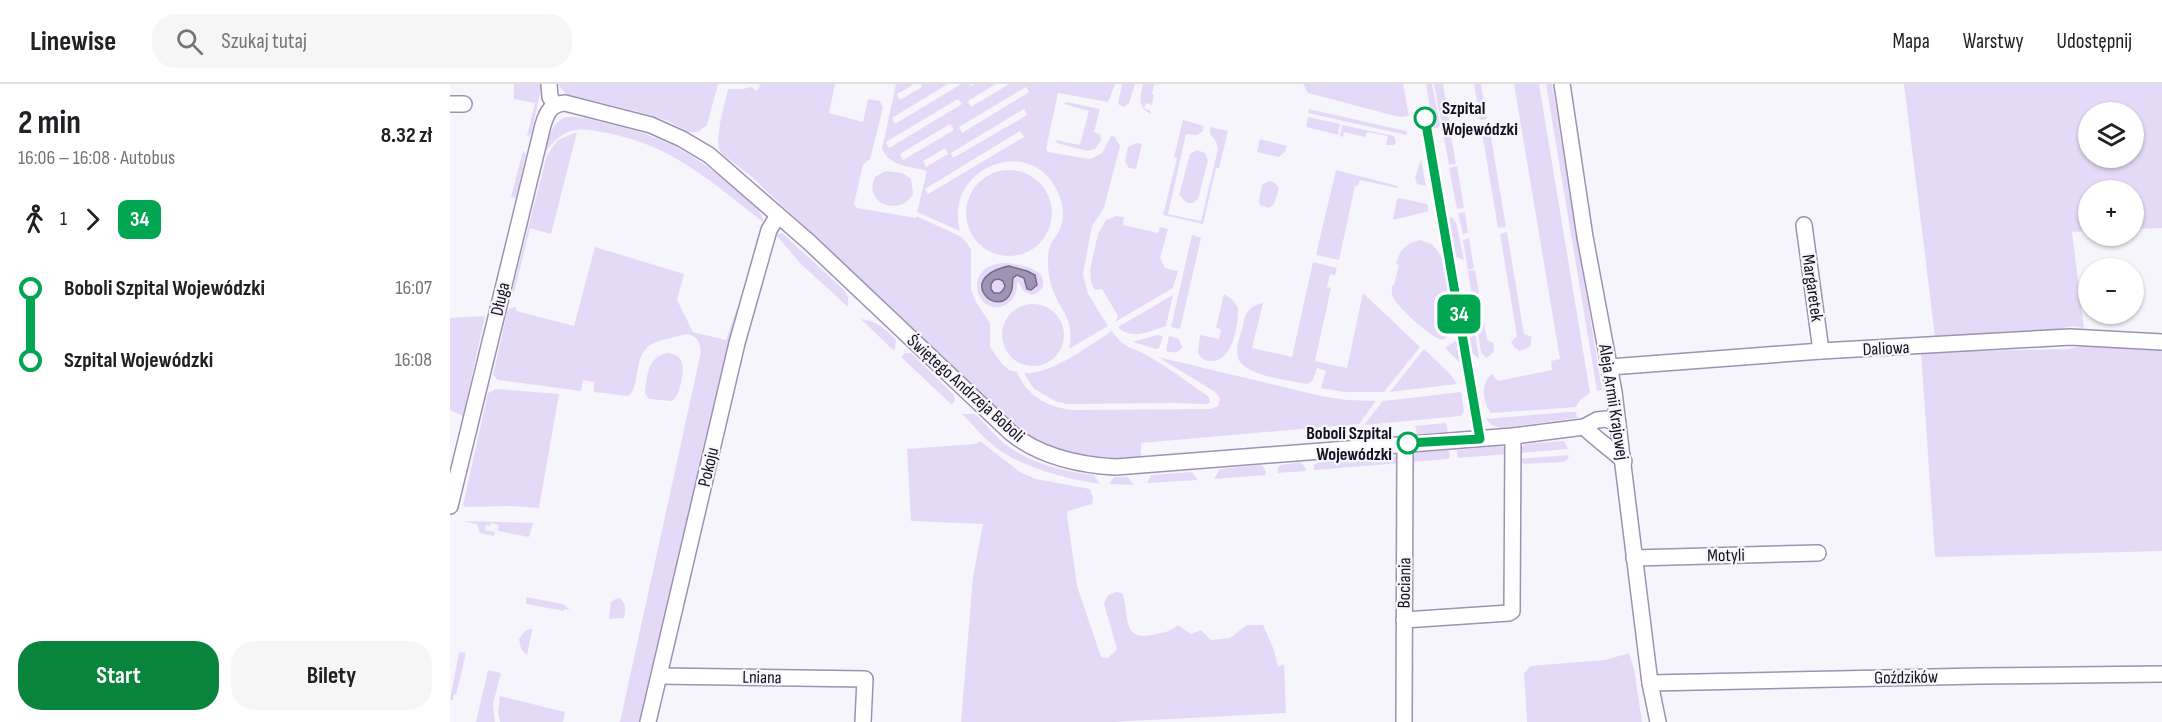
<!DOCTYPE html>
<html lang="pl">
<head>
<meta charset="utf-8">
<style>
	body { margin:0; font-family:"Sofia Sans Condensed",sans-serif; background:#f6f6f6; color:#202124; height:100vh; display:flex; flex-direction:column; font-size:22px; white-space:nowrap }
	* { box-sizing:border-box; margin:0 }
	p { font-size:20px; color:#757577 }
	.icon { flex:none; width:33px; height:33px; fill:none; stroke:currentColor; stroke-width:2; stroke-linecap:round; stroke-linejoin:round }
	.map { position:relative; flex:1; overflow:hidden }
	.details { display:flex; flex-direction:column; background:#fff; width:450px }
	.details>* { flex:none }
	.badge { padding:0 12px; border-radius:9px; font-size:21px; line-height:39px }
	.buttons { position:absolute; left:1628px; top:18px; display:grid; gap:12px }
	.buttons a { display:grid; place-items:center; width:66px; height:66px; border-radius:50%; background:#fff; box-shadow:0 2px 4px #0004; font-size:30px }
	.map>.badge { position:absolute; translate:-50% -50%; box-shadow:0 0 0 3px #fff }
	.legs { display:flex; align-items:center; gap:9px; height:66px; padding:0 18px; font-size:20px }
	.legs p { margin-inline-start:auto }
	.summary { display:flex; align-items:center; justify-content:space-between; height:102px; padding:0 18px }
	h1 { font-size:33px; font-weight:700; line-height:45px }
	.button { display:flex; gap:12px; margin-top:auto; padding:12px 18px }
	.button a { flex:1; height:69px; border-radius:24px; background:#09843d; color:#fff; font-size:24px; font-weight:700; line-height:69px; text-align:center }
	.button a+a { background:#f6f6f6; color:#202124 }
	ul { padding:0 18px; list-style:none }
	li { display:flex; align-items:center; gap:21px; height:72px; font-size:22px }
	li i { display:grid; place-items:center; width:9px; height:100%; margin:0 8px; background:currentColor }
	li i::after { content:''; width:15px; height:15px; margin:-8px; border:4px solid; border-radius:50%; background:#fff }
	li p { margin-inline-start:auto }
	li:first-child i { background:linear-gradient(#0000 50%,currentColor 0) }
	li:last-child i { background:linear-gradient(currentColor 50%,#0000 0) }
	header { display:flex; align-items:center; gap:36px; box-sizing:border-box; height:84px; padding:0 30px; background:#fff; border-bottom:2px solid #e0e0e0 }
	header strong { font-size:28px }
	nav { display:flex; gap:33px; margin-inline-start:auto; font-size:21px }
	.search { width:420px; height:54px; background:#f6f6f6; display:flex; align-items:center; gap:15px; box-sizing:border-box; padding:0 21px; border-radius:24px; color:#757577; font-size:22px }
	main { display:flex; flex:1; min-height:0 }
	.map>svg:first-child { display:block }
	.green { fill:#e4daf7; fill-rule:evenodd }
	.water { fill:#9f94b4; stroke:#756c86; stroke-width:1.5; fill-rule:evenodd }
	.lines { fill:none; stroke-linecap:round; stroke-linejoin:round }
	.minor-casing { stroke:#9d92b2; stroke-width:18 }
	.minor { stroke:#fff; stroke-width:15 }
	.line-1-casing { stroke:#fff; stroke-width:14 }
	.line-1 { stroke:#00a651; stroke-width:9 }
	.stop-1-dot { fill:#fff; stroke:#00a651; stroke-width:3 }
	.labels { text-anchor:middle; stroke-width:4.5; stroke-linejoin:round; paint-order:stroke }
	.stop-label { font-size:18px; font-weight:bold; fill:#14101c; stroke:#f7f5fc; text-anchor:start }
	.street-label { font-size:18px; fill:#14101c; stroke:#f7f5fc }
</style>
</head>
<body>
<header>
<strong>Linewise</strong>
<div class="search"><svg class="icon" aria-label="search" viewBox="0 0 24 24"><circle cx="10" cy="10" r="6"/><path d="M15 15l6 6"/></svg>Szukaj tutaj</div>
<nav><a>Mapa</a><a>Warstwy</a><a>Udostępnij</a></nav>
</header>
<main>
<section class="details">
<div class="summary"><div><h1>2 min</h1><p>16:06 – 16:08 · Autobus</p></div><b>8.32 zł</b></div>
<div class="legs"><svg class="icon" aria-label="walk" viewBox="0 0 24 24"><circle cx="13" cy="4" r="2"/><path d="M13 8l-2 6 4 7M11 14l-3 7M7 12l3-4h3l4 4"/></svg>1<svg class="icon" aria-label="forward" viewBox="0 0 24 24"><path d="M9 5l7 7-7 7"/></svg><b class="badge" style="background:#00a651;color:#fff">34</b></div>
<ul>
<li><i style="color:#00a651"></i><b>Boboli Szpital Wojewódzki</b><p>16:07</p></li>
<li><i style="color:#00a651"></i><b>Szpital Wojewódzki</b><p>16:08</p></li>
</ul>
<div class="button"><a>Start</a><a>Bilety</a></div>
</section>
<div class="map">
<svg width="1712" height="638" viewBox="0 0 1712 638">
	<rect width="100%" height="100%" fill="#f7f5fc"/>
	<g class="green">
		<path d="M64,0H92L81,51L77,52L85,19L64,15Z"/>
		<path d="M108,0H268L257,41L248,48H238L218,37L190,28L116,10Z"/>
		<path d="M311,0H385L379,29L413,38L418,15L430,17L433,24L420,75L413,81L404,120L407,124L466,134V132L512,153L521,165V206L527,220L540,239V263L552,280L559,286L567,288C577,312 596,322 621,326L761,325L768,322L770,314L765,308L708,273L871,312L897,316L926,317L909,340L691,359V374C644,378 599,369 562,340L301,92L272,70L269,65L268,57L270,39L278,5H293L301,3L307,7Z"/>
		<path d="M446,0H464L447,10L450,16L472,3L471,0H498L442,34L445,40L511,0H519L521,2L524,0H546L518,17L521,23L559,0H665L658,18L608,9L596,65L598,68L640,75L652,69L661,52L665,53L670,62L654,124L642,142L633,190L638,210L658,242L619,265C626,232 607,226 600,197C598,187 596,170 601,160C603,155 608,150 610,145C615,134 613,119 608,109C583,49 493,82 510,147L467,128L477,87C460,82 440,83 432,65ZM576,3L579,8L512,49L509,43ZM508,15L512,20L439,64L436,58ZM574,25L577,31L503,74L501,69ZM500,40L504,46L453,76L450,70ZM570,47L574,53L478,110L475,105ZM495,64L498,70L476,83L473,77Z"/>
		<path d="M672,0H685L679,19L674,23L668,20Z"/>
		<path d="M693,0H706L704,1L702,10L704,11L702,21L696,19L694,24L700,26L701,30C687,23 690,13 693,0Z"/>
		<path d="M853,0H953L959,32L949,33L858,9Z"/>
		<path d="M976,0H982L990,41L988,44H983Z"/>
		<path d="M984,0H993L1000,41H992Z"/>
		<path d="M1024,0H1031L1037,35L1030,36Z"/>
		<path d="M1064,0H1089L1140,309L1130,316L1126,323L1041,329C1033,320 1030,298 1042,290L1048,297L1102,286L1101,277L1110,275Z"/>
		<path d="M1096,0H1102L1152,306L1147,307Z"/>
		<path d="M1454,0H1712V144L1683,145V106H1638V147L1622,148L1634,244L1624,242L1603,246L1485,253ZM1638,28H1683V74H1638Z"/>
		<path d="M616,18L650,25L644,48L650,50L651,57L645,65L637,67L607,59L606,56L630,61L639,27L614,20Z"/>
		<path d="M859,25L956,47L957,49L956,51L858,29Z"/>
		<path d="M117,33C130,32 142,36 154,39C214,52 245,69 291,110C299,118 313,126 313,138C261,98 224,62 157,49C129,43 115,42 96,67C100,52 101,38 117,33Z"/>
		<path d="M858,33L890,40L888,51L856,43Z"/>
		<path d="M733,36L754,42L753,47L747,51L736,50L718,130L751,137L768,65L766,57L760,50V43L778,47L769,84H766L753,140L713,131L727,74L724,73Z"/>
		<path d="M892,41L944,52L946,58L944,61H936L938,52L917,48L915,53L894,48L893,53L890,52Z"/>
		<path d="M1039,41L1056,143L1048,144L1031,42Z"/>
		<path d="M1000,46L1006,80L999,81L993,49Z"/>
		<path d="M127,48L101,150L80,144L64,209L62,207L97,71L108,56Z"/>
		<path d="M810,55L837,62L835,68L829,73L807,68Z"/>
		<path d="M686,59L692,60L686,85L679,84L675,78L678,63Z"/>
		<path d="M747,66L755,69L758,76L748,115L743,119H737L729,111L740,70Z"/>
		<path d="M73,67L76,70L66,114L61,113Z"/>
		<path d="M971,75L976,102L967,100L965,94Z"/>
		<path d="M1007,82L1014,124L1007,125L999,84Z"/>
		<circle cx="559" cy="129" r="43"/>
		<path d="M886,86L948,102L947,104L910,96L908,102H905L889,176L866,171Z"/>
		<path d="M436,87L452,89L461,95L463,110C451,133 412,120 425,93Z"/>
		<path d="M819,97L824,98L829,104L824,120L819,124L810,121L809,116L812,101Z"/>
		<path d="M949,114L977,120L979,127L943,136L947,115Z"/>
		<path d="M1015,128L1018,149L1013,150L1008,129Z"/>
		<path d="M666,132L674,133L673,141L708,149L710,143L718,145L710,174L715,184L728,187L723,204L665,238L668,232L652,205L645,206L641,198L640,186L648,150L656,136Z"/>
		<path d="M1002,133L1006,139L1014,176L1006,173L999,134Z"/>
		<path d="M1057,148L1074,250L1082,253L1080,263L1070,267L1065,264L1061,258L1067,252L1050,150Z"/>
		<path d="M332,149L394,206L398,213V223L351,180L326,151Z"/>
		<path d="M742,151L751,154L730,245L721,243Z"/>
		<path d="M1019,154L1024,184L1018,186L1013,156Z"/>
		<path d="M971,156L983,161L995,177L1006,239L1002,250L992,256C981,254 950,225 944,215C941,211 942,206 942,201H944L949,181L946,180C950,165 956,159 971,156Z"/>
		<path d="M145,163L234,190L227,216L243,248L276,256L287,224L288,228L193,638H170L251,268C250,258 247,252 237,250C226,253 210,255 200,261C182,274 191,304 178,312L144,308V298L133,296L131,307L48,296L43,291L58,225L66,223V227L124,242Z"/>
		<path d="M863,178L887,184L885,191L880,190L877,203L881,204L865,277L897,284L913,209L970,263L934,308H894L871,304L876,287L867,284L863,296L857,300C839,296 794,292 788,274C785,264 790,252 793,242C795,229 799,222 813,219L802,264L842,273Z"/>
		<path d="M552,179C564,179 597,183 593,201C592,207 587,209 582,211L573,207L569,199H567C567,208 565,215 557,220C529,237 509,184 552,179ZM559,182L587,201L577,205L574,194L567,191L563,193L561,210L535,211L544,186Z"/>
		<path d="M1025,186L1037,256L1044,259V266L1042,270L1036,274L1031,268L1018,187Z"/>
		<circle cx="548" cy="202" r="7"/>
		<path d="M774,210L783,216L788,224C789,241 782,280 759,277C753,276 751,274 748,269L750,251L769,255L771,245L766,244Z"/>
		<path d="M723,211L716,242C700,247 681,257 668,243Z"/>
		<path d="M1013,218L1021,220L1029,275L1022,269Z"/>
		<circle cx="583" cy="251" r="31"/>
		<path d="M35,232L13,332L0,326V234Z"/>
		<path d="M411,235C427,237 435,245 446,256L445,265L443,266Z"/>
		<path d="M662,247C676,267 682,262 700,273C720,285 739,299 759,313L760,318L758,320L722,319L617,320L605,317L584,305L574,289C601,291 638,262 662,247Z"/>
		<path d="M707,251L713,252L709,264L706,265L683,258Z"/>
		<path d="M719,252L729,255L732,263C727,270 723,269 716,267Z"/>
		<path d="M1007,256L1012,277L1009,278L995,264Z"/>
		<path d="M1639,261L1712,264V467L1485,473L1471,268L1618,265Z"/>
		<path d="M974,265L1001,291L1007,300L940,308Z"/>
		<path d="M217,269C236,271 234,284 231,299C229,307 228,312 222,317L199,315L195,309C197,293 197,273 217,269Z"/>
		<path d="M455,269H461L504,311L505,316L502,321L451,273Z"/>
		<path d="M46,305L109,310L89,424L60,422L15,423L13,421L38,309Z"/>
		<path d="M1011,308L1014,327L1011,332L914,341L933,317Z"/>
		<path d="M1118,328H1126L1127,334L1051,344L1043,342L1036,335Z"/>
		<path d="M512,330H525C535,339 544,351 555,360C579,379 614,388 644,391L650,400C614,394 579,386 549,366C535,356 524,342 512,330Z"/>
		<path d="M996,339L998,348L967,350L965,342Z"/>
		<path d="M530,357L570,388L586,395L640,405L643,414L642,420L618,427L617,430L627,502L651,573L658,574L667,565L654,520L658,511L666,508L672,509C680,527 670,558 702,551C712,549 720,548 728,541L741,550L751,546L761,556L780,554L797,541H813L824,566L828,583L834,580L836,629L662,638H511L523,493L533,440L461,437L457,365L525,360Z"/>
		<path d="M1114,357L1118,365L1069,369L1074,360Z"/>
		<path d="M1050,362L1054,363L1059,370L1008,374L1007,366Z"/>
		<path d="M999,366L1000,373L998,375L960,378L964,369Z"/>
		<path d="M942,371L948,374L951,379L864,386V381L871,377Z"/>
		<path d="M1119,371L1118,375L1114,378L1074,380L1068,375Z"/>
		<path d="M850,378L855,383L856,387L828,389V384L831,381Z"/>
		<path d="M811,381L815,385L816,391L764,395L770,385Z"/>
		<path d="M742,388L748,396L697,399L701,391Z"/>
		<path d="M664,393H678L684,401L659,400Z"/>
		<path d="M12,437L83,439L79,453L48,447L49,441L41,439L40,442L36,441L35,446L45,448L44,452L30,449L27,440Z"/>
		<path d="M76,513L113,520L120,526L115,525L114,527L76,520Z"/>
		<path d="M167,514H170C176,520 176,526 174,534L159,535L161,518Z"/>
		<path d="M83,545L82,547L77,571L71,565L69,555L76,546Z"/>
		<path d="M9,568L16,569L6,611L4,610L3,616H0Z"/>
		<path d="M1179,569L1184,585L1192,638H1077L1074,590L1080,582L1155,576Z"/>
		<path d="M38,586L51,589L43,620L45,638H26Z"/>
		<path d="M50,612L115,628L113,638H50L48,628Z"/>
	</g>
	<path class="water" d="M559,182L577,187L585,191L587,201L581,206L577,205L574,194L567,191L563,194C562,198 563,204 561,208C549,237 503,194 559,182ZM549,195L553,197L555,202L553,206L550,209H544L541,205V200L544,196Z"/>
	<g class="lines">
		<g class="minor-casing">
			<g id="minor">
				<path d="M99,0L100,13L105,21"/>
				<path d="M1112,0L1135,153L1164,308L1200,599L1208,638"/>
				<path d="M0,20H14"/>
				<path d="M1354,141L1371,267"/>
				<path d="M1160,283L1371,267L1620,253L1712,258"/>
				<path d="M1134,343C1146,355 1161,365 1174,377"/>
				<path d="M0,422L93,41C97,28 101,20 115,19L201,41L232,55L259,71L359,158L561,349C591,373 629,381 666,383L1063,352L1134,343L1147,336L1156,335L1168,340"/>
				<path d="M1184,474L1368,469"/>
				<path d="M954,536L1059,529L1062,527L1063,352"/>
				<path d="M209,592L415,595L413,638"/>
				<path d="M1200,599L1529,592L1712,590"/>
				<path d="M198,638L287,259L319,146L328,131"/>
				<path d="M954,638L955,359"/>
			</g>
		</g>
		<use href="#minor" class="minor"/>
	</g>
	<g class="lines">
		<g class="line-1-casing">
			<path id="line-1" d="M958,359L1030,355L975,34"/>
		</g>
		<use href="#line-1" class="line-1"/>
	</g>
	<g class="stop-1-dot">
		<circle cx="975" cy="34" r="10"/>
		<circle cx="958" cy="359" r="10"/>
	</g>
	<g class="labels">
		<g class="stop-label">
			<text x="992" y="30">Szpital<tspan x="992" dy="21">Wojewódzki</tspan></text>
			<text x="942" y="355" text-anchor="end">Boboli Szpital<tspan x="942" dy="21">Wojewódzki</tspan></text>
		</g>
		<g class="street-label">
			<text transform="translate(1363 204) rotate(82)" y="6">Margaretek</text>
			<text transform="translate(50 215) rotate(-77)" y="6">Długa</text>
			<text transform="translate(1436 264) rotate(-3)" y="6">Daliowa</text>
			<text transform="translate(516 304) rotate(42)" y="6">Świętego Andrzeja Boboli</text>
			<text transform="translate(1164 318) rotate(81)" y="6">Aleja Armii Krajowej</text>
			<text transform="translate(258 383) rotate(-77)" y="6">Pokoju</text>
			<text transform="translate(1276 471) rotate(-1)" y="6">Motyli</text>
			<text transform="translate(954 499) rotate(-89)" y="6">Bociania</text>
			<text transform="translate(312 593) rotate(1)" y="6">Lniana</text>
			<text transform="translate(1456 593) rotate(-1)" y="6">Goździków</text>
		</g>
	</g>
</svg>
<div class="buttons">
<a><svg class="icon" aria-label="layers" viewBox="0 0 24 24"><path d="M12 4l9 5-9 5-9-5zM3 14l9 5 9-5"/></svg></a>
<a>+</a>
<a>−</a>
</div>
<b class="badge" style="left:1009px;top:230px;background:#00a651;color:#fff">34</b>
</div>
</main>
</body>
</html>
